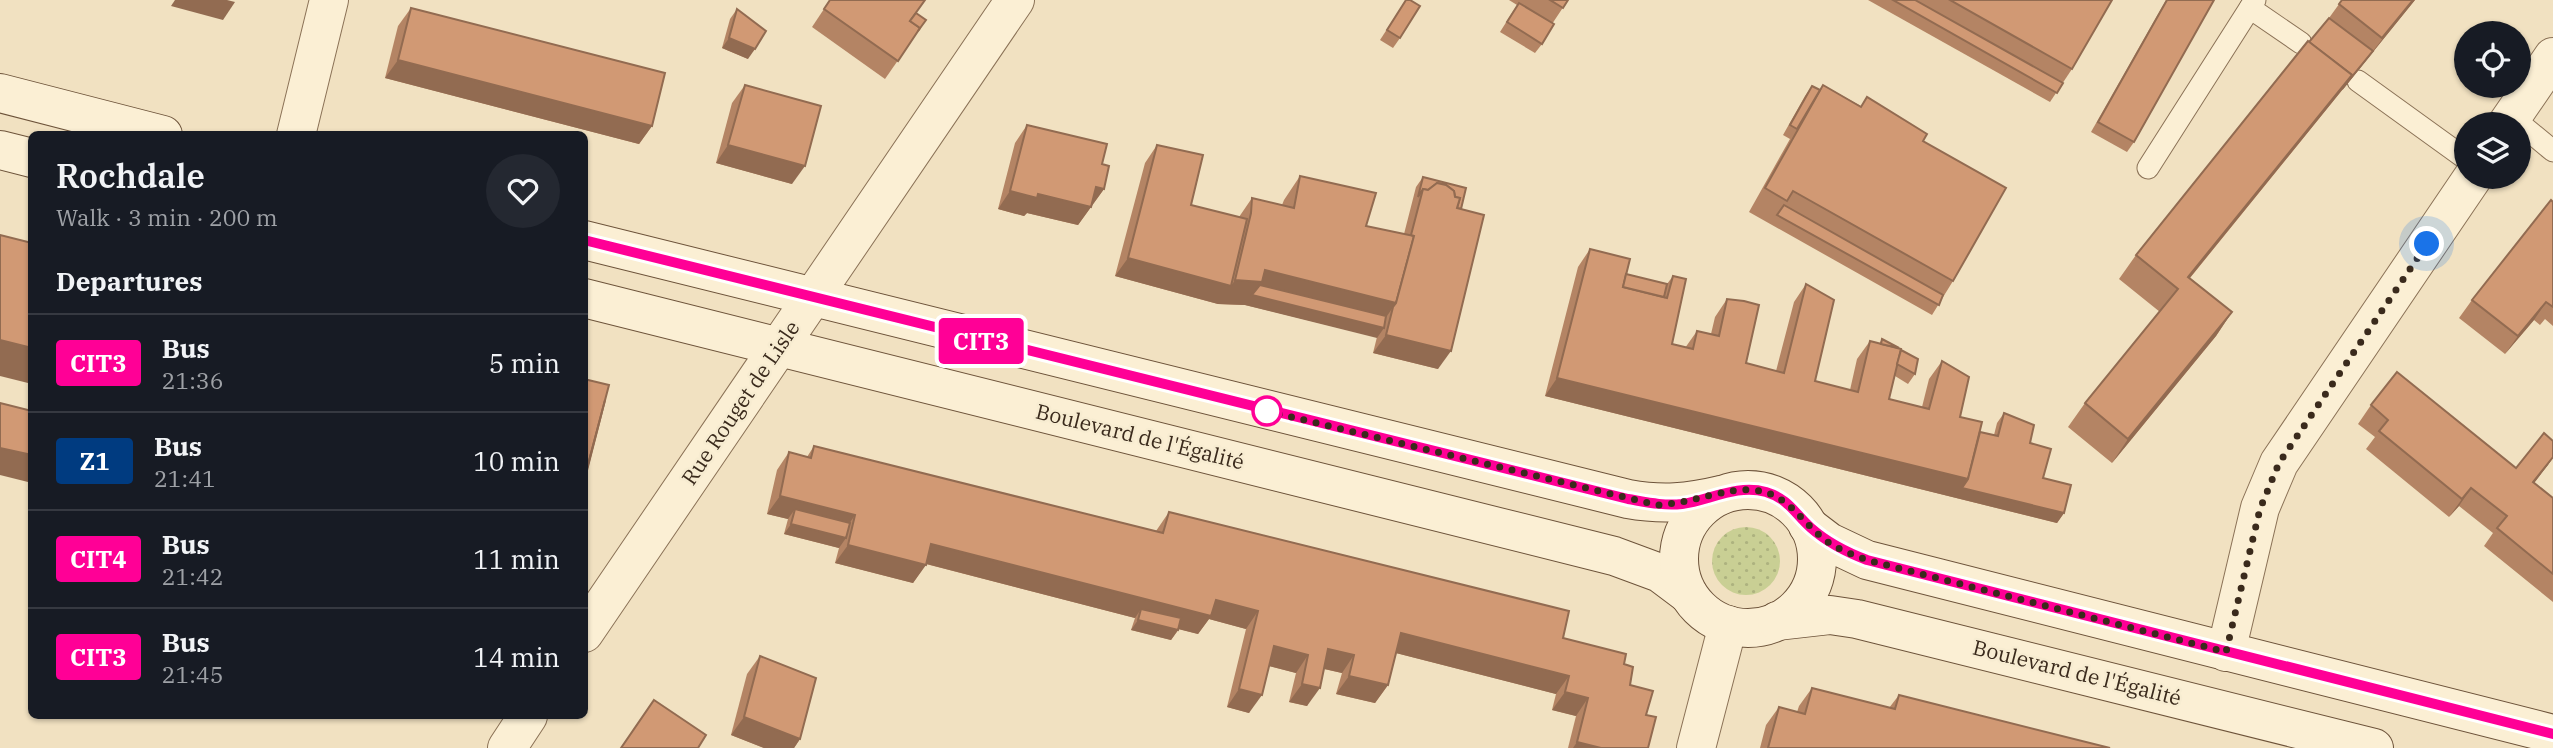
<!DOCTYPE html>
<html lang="en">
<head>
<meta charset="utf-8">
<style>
	body { margin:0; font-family:"IBM Plex Serif",serif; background:#242831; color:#f1f3f6; height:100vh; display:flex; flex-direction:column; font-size:26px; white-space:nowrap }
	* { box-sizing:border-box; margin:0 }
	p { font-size:23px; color:#9ea1a6 }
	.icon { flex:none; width:38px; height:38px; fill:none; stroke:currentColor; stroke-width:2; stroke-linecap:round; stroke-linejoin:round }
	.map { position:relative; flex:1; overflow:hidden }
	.side { position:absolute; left:28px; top:131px; width:560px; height:588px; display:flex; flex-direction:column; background:#171b24; border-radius:10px; box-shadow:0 2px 5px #0004 }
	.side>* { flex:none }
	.badge { padding:0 14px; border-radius:5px; font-size:24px; line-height:46px }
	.tools { position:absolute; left:2454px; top:21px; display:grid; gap:14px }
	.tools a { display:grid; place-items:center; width:77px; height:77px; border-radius:50%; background:#171b24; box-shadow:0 2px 5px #0004; font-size:35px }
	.you { position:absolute; width:35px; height:35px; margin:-18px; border:5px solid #fff; border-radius:50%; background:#1a73e8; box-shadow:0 0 0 10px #1a73e833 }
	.map>.badge { position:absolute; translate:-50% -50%; box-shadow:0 0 0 4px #fff }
	h2 { padding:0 28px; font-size:26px; line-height:63px }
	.round { display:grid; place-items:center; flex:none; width:74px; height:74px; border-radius:37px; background:#242831 }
	.headline { display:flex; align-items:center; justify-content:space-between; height:119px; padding:0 28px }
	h1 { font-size:33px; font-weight:600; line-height:52px }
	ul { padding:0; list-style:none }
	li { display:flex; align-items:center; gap:21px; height:98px; padding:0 28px; border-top:2px solid #363941 }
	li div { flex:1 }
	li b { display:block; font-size:26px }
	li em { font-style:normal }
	li .badge { min-width:77px; font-weight:700; text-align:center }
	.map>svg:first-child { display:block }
	.green { fill:url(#green-dots) }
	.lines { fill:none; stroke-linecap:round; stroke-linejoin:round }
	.service-casing { stroke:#8b7257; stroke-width:23 }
	.minor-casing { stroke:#8b7257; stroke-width:40 }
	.tertiary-casing { stroke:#8b7257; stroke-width:40 }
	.secondary-casing { stroke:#6d533a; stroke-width:40 }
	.service { stroke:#fbefd4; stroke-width:21 }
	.minor { stroke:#fbefd4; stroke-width:38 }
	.tertiary { stroke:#fbefd4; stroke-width:38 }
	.secondary { stroke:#fbefd4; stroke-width:38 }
	.wall { fill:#b48464 }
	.shaded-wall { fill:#926b51 }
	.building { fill:#d19974; stroke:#926b51; stroke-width:2 }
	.line-casing { stroke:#fff; stroke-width:16 }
	.line { stroke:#ff0096; stroke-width:10 }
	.walk { stroke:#3a2a1c; stroke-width:7; stroke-dasharray:0 12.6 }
	.stop-dot { fill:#fff; stroke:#ff0096; stroke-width:3.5 }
	.labels { text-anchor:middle; stroke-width:5; stroke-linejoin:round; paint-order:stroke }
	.street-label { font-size:21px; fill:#3a2a1c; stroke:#f7ecd1 }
</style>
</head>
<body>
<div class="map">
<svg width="2553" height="748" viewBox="0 0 2553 748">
	<defs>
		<pattern id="green-dots" width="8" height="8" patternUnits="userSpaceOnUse" patternTransform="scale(1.75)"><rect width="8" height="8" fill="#c9cf94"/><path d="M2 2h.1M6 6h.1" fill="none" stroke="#adb27f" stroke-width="1.8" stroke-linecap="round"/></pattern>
	</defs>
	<rect width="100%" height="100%" fill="#f1e1c1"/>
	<circle class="green" cx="1746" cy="561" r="34"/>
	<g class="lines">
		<g class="service-casing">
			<g id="service">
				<path d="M2250,8L2301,43"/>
				<path d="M2358,81L2466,159"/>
				<path d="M2512,117L2553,151"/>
				<path d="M2148,168L2255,0"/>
			</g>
		</g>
		<g class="minor-casing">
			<g id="minor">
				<path d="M2507,124L2553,57"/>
				<path d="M296,135L329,0"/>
				<path d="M2226,652L2260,508L2279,463L2473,177"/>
				<path d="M1696,748L1728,625"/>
			</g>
		</g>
		<g class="tertiary-casing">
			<g id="tertiary">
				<path d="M584,633L1015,0"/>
				<path d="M507,748L528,716"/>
			</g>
		</g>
		<g class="secondary-casing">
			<g id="secondary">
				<path d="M0,93L163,135"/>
				<path d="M0,150L32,158"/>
				<path d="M584,240L1628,499C1662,505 1688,503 1721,495"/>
				<path d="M584,298L1614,556L1660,573L1688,594"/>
				<circle cx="1748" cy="559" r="69"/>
				<path d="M1808,526L1829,542L1867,560L2553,734"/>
				<path d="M1777,621L1830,615L1857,619L2374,748"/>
			</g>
		</g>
		<use href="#service" class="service"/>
		<use href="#minor" class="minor"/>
		<use href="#tertiary" class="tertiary"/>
		<use href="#secondary" class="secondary"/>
	</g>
	<g class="wall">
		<path d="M830,0L916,13L926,20L885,79L812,27Z"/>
		<path d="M1406,0L1400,38L1393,48L1380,40Z"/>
		<path d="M1509,0H1568L1552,24L1542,44L1535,53L1500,32L1517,5Z"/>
		<path d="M1868,0H2112L2072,69L2050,102Z"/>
		<path d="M2166,0H2214L2134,142L2127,152L2091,132Z"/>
		<path d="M2342,0H2415L2190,278L2232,312L2216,336L2112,463L2068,427L2085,403L2160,312L2119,279L2136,255L2329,18Z"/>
		<path d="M411,8L652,126L639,144L385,78L398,26Z"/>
		<path d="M737,9L748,59L722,48L730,19Z"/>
		<path d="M745,85L792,184L716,163L732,103Z"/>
		<path d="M1823,85L1861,106L1867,97L1923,141L1953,281L1932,315L1749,212L1790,139L1783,135L1805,96L1812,86L1820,90Z"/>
		<path d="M1027,125L1102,164L1104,189L1078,225L1027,213L1024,216L998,209L1015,143Z"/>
		<path d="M1157,145L1191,205L1239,217L1252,198L1282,205L1284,200L1300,176L1366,226L1404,234L1416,187L1423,177L1461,209L1438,369L1373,353L1377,337L1245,305L1218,304L1115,276L1145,163Z"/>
		<path d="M2553,202V326L2545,319L2540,325L2534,320L2505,354L2459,318L2472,300Z"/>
		<path d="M1590,249L1626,274L1667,284L1673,276L1672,344L1685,348L1697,331L1711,334L1715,317L1727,299L1746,363L1776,371L1794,302L1806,284L1815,381L1850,390L1857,359L1870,341L1879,344L1882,339L1915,374L1908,384L1895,376L1889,399L1922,407L1929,379L1942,361L1960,417L1980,432L1994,435L1997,423L2004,413L2030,443L2043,478L2064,513L2057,523L1545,396L1578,267Z"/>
		<path d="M2371,405L2516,468L2553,441V458L2534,483L2553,498V602L2484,546L2493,533L2459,506L2449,517L2366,449L2375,437L2358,424Z"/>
		<path d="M814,446L1156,531L1169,512L1563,638L1624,664L1630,685L1646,715L1648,748H1568L1576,716L1552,710L1556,694L1396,653L1388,685L1375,703L1336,694L1342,673L1324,669L1307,706L1289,702L1296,673L1269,666L1249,713L1227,707L1246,629L1209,619L1198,634L1179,629L1171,640L1131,630L1135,618L926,564L913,583L835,563L839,548L784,534L788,519L767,514L777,470L789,452L807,457Z"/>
		<path d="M760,656L800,739L794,748H764L731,735L747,674Z"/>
		<path d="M1812,688L1889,708L1899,695L2110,748H1760L1766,725L1779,707L1797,712L1799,706Z"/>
	</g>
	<g class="shaded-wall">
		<path d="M175,0H227L235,2L223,20L171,6Z"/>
		<path d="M2413,0H2415L2171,301L2188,277L2352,75L2373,51Z"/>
		<path d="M729,38L755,49L748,59L722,48Z"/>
		<path d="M398,60L652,126L639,144L385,78Z"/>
		<path d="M728,145L805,166L792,184L716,163Z"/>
		<path d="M1096,187L1104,189L1091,207Z"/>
		<path d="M1010,191L1038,194L1091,207L1078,225L1027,213L1024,216L998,209Z"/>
		<path d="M1128,258L1231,286L1235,280L1265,270L1396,303L1380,326L1384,328L1377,338L1245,305L1218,304L1115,276Z"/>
		<path d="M2546,302L2534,320L2505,354L2518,336Z"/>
		<path d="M2232,312L2216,336L2112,463L2128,439Z"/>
		<path d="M1386,335L1451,351L1438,369L1373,353Z"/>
		<path d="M0,340L32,348V384L0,376Z"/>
		<path d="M1557,378L1968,479L2064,513L2057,523L1545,396Z"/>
		<path d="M0,448L32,455V483L0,475Z"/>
		<path d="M2553,457L2548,465L2521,500L2533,482Z"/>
		<path d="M2471,488L2459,506L2449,517L2462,499Z"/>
		<path d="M780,496L855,515L843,533L795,509L788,519L767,514Z"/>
		<path d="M791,524L846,538L839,548L784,534Z"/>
		<path d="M931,544L1216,600L1258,611L1246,629L1209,619L1198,634L1138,619L1141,609L1135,618L919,562Z"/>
		<path d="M848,545L926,565L913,583L835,563Z"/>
		<path d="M1138,620L1178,630L1171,640L1131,630Z"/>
		<path d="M1401,633L1569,676L1556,694L1388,651Z"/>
		<path d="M1274,646L1308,655L1296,673L1261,664Z"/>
		<path d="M1328,649L1354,655L1342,673L1316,667Z"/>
		<path d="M1349,676L1388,685L1375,703L1336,694Z"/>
		<path d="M1302,684L1320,688L1307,706L1289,702Z"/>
		<path d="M1239,689L1262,695L1249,713L1227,707Z"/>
		<path d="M1565,692L1588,698L1576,716L1552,710Z"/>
		<path d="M744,717L800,739L794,748H764L731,735Z"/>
		<path d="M1577,742L1601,748H1573Z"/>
	</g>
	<g class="building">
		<path d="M830,0H925L910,21L920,28L898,61L824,9Z"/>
		<path d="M1406,0H1410L1420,6L1400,38L1387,30Z"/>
		<path d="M1550,0H1568L1563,8Z"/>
		<path d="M1893,0H1915L2063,83L2057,93Z"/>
		<path d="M1950,0H2112L2072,69Z"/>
		<path d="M2167,0H2214L2134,142L2098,122Z"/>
		<path d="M2342,0H2413L2382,38L2339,4Z"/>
		<path d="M1519,3L1554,24L1542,44L1507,22Z"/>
		<path d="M411,8L665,73L652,126L398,60Z"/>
		<path d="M737,9L766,31L755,49L729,38Z"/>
		<path d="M916,13L926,20L918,31L920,28L910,21Z"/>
		<path d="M2329,18L2373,51L2342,89L2352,75L2309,42Z"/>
		<path d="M2308,41L2352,75L2188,277L2232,312L2128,439L2085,403L2178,289L2136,255Z"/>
		<path d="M745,85L821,106L805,166L728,145Z"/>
		<path d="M1823,85L1861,107L1867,97L1927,134L1923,141L2006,188L1953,281L1793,191L1787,201L1765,188Z"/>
		<path d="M1812,86L1820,90L1797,129L1790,125Z"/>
		<path d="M1027,125L1107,144L1102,164L1109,166L1104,189L1096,187L1091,207L1038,194L1037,198L1010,191Z"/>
		<path d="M1157,145L1203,155L1191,205L1247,219L1231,286L1128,258Z"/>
		<path d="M1300,176L1376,193L1366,226L1414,236L1396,303L1265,270L1262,282L1235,280L1251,213L1252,198L1294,208Z"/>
		<path d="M1423,177L1466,188L1461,209L1457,208L1460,198L1455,197L1454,191L1446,185L1437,183L1428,190L1423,189L1418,197Z"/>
		<path d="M1437,183L1446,185L1454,191L1455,197L1460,198L1457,208L1484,215L1451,351L1386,335L1393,307L1396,303L1414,236L1411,235L1423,189L1428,190Z"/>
		<path d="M2551,200L2553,202V307L2546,302L2518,336L2472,300Z"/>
		<path d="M1784,205L1943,295L1939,305L1777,215Z"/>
		<path d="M0,235L32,243V348L0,340Z"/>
		<path d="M1590,249L1630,259L1623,287L1667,298L1673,276L1686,279L1672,344L1693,349L1697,331L1719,336L1727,299L1744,301L1759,305L1746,363L1784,373L1806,284L1834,300L1815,381L1858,392L1870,341L1901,349L1889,399L1929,409L1942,361L1969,377L1960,417L1982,422L1968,479L1557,378Z"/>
		<path d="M1626,274L1667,284L1664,297L1623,287Z"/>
		<path d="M1260,285L1386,316L1384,328L1252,295Z"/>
		<path d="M1882,339L1899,348L1881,344Z"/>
		<path d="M1901,350L1918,359L1915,374L1897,364Z"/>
		<path d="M2397,372L2516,468L2544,433L2553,441V457L2533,482L2553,498V574L2497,528L2507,516L2471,488L2462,499L2379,431L2388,420L2371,405Z"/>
		<path d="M584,379L609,385L584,480Z"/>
		<path d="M605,400L584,482V480Z"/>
		<path d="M0,403L32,411V455L0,448Z"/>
		<path d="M2004,413L2034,425L2030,443L2051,449L2043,478L2071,485L2064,513L1962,488L1968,479L1980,432L1998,436Z"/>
		<path d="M814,446L1163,533L1169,512L1569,611L1563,638L1626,654L1624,664L1633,667L1630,685L1653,691L1646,715L1656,717L1648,748H1601L1577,742L1588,698L1565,692L1569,676L1401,633L1388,685L1349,676L1354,655L1328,649L1320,688L1302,684L1308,655L1274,646L1262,695L1239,689L1258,611L1216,600L1211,616L931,544L926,565L848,545L855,515L780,496L789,452L811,458Z"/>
		<path d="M795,509L850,523L846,538L791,524Z"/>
		<path d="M1141,609L1181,618L1178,630L1138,620Z"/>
		<path d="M760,656L816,678L800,739L744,717Z"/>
		<path d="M1812,688L1895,709L1899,695L2110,748H1768L1779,707L1805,714Z"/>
		<path d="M654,700L706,735L698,748H621Z"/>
	</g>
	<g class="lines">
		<g class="line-casing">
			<path id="line" d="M584,240L1628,499C1646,502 1663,506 1682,504C1710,500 1737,484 1766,492C1789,499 1795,514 1811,528C1828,543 1846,552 1867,560L2553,734"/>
		</g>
		<use href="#line" class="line"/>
		<path class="walk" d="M1267,411L1657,505C1689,504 1727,487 1754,490C1790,494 1801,523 1828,542C1840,550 1854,555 1867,560L2226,652L2260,509L2279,463L2427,244"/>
	</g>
	<circle class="stop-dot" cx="1267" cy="411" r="14"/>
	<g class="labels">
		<g class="street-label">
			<text transform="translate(741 403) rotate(-56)" y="7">Rue Rouget de Lisle</text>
			<text transform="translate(1140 437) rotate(14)" y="7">Boulevard de l'Égalité</text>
			<text transform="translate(2077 673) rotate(14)" y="7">Boulevard de l'Égalité</text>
		</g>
	</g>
</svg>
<div class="tools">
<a><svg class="icon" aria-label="locate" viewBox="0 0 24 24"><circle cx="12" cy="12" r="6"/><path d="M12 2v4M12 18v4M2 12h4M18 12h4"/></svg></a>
<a><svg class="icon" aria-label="layers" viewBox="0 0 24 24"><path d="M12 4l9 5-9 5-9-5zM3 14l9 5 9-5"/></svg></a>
</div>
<div class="you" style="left:2427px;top:244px"></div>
<b class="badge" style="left:981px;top:341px;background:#ff0096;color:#fff">CIT3</b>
<section class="side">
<div class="headline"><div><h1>Rochdale</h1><p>Walk · 3 min · 200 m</p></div><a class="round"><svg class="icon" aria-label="heart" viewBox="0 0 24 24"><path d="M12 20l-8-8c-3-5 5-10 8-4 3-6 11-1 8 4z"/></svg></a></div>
<h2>Departures</h2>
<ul>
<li><span class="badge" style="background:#ff0096;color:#fff">CIT3</span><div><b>Bus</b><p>21:36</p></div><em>5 min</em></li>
<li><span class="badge" style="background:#003b80;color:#fff">Z1</span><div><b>Bus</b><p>21:41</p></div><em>10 min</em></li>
<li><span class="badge" style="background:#ff0096;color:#fff">CIT4</span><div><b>Bus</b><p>21:42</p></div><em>11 min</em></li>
<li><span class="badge" style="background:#ff0096;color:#fff">CIT3</span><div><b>Bus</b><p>21:45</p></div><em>14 min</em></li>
</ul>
</section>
</div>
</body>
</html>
